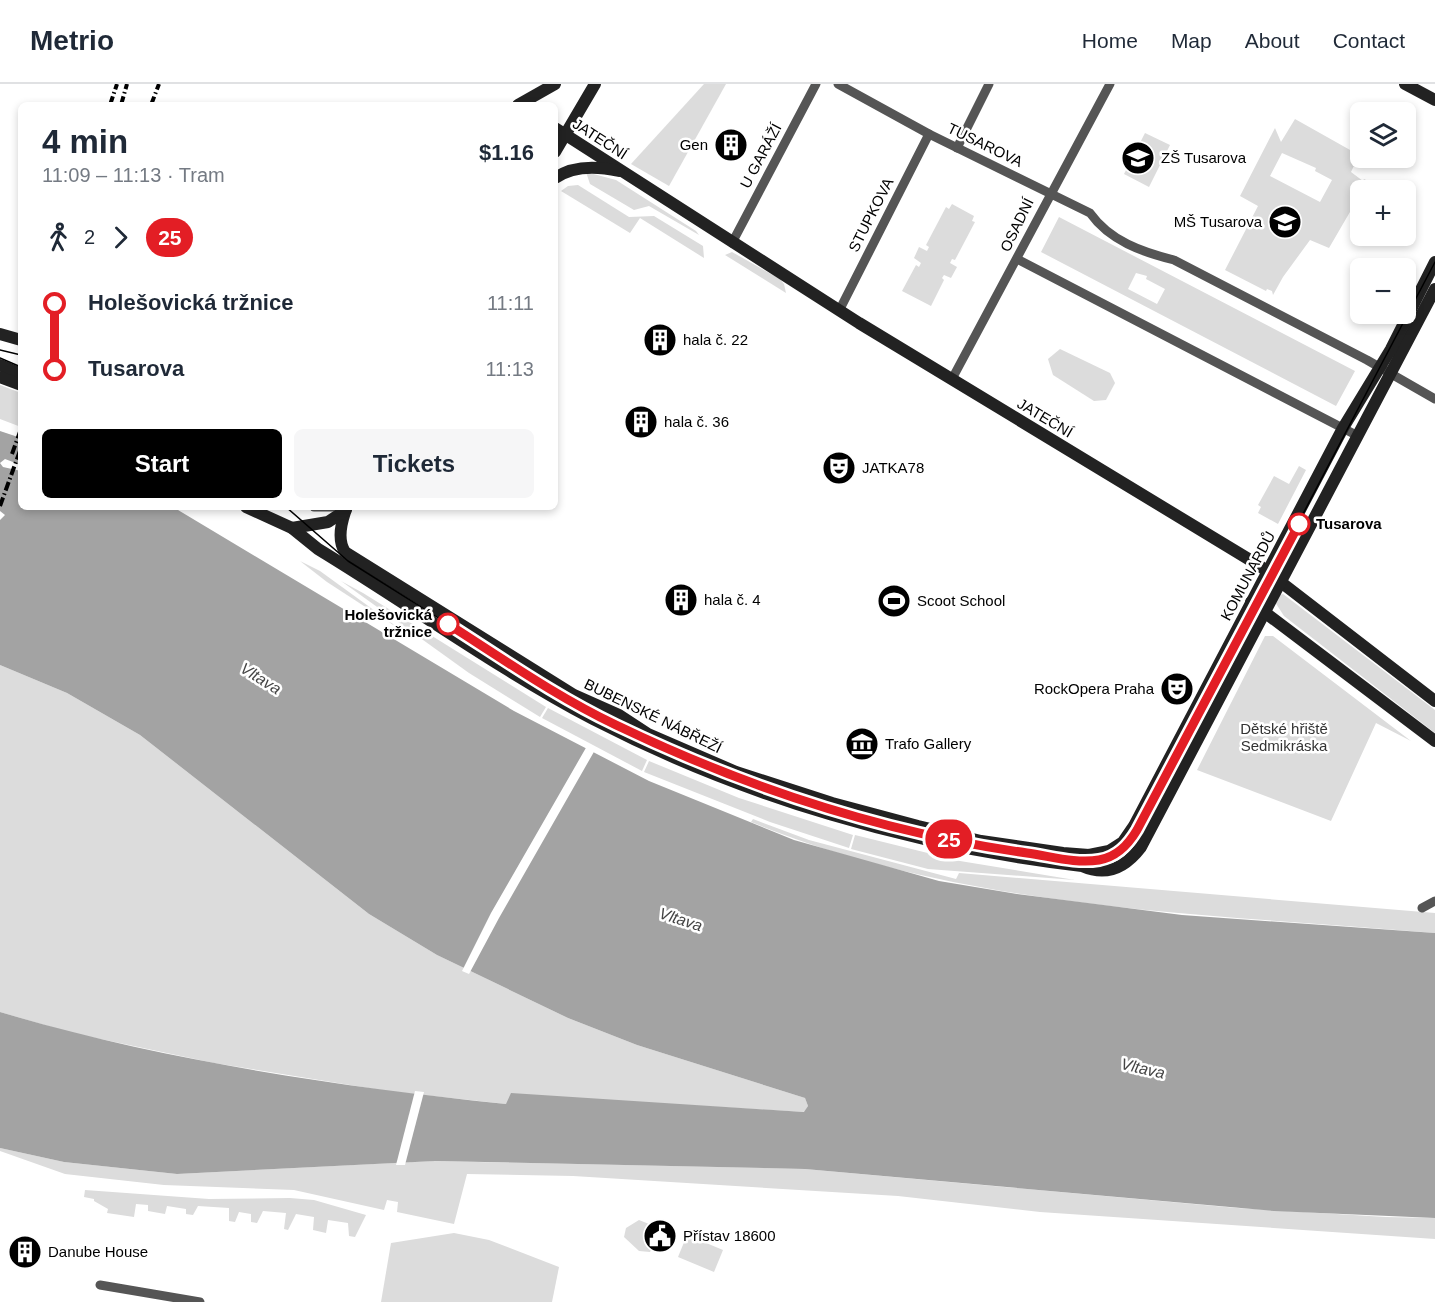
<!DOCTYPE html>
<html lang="en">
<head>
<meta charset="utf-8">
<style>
	body { margin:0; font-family:Arial,sans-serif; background:#f6f6f7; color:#1f2937; height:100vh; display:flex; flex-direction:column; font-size:22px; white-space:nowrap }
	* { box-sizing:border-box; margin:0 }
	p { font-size:20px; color:#747a83 }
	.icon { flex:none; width:33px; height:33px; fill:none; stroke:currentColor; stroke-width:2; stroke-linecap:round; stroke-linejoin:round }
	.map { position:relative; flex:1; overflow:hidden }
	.drawer { position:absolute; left:18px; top:18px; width:540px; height:408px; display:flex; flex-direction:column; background:#fff; border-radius:9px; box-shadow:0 3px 9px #0003 }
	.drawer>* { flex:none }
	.badge { padding:0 12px; border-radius:20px; font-size:21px; line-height:39px }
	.buttons { position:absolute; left:1350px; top:18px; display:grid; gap:12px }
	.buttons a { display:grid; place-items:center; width:66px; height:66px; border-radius:9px; background:#fff; box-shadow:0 3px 9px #0003; font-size:30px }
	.map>.badge { position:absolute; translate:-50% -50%; box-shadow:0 0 0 3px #fff }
	.legs { display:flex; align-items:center; gap:9px; height:66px; padding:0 24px; font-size:20px }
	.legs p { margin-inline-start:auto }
	.summary { display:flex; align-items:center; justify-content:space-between; height:102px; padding:0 24px }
	h1 { font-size:33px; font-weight:700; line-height:45px }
	.cta { display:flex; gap:12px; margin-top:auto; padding:12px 24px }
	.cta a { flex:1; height:69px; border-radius:9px; background:#000; color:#fff; font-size:24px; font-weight:700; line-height:69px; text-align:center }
	.cta a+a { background:#f6f6f7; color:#1f2937 }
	ul { padding:0 24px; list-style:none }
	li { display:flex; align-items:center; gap:21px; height:66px; font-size:22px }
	li i { display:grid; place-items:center; width:9px; height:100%; margin:0 8px; background:currentColor }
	li i::after { content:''; width:15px; height:15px; margin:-8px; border:4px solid; border-radius:50%; background:#fff }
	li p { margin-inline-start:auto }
	li:first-child i { background:linear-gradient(#0000 50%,currentColor 0) }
	li:last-child i { background:linear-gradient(currentColor 50%,#0000 0) }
	header { display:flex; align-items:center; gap:36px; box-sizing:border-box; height:84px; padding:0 30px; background:#fff; border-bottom:2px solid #e0e1e3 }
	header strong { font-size:28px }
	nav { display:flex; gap:33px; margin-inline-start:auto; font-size:21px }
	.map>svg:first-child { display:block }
	.green { fill:#dcdcdc; fill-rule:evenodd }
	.water { fill:#a3a3a3 }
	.pier { fill:#fff }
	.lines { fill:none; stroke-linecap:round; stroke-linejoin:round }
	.street { stroke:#555; stroke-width:9 }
	.secondary { stroke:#222; stroke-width:12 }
	.tram { stroke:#000; stroke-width:1.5 }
	.rail { stroke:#000; stroke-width:4; stroke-dasharray:9 3 1.5 3; stroke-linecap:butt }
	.line-1-casing { stroke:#fff; stroke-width:14 }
	.line-1 { stroke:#e31e25; stroke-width:9 }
	.stop-1-dot { fill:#fff; stroke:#e31e25; stroke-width:3 }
	.labels { text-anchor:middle; stroke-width:5; stroke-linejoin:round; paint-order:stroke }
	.street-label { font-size:15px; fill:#000; stroke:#fff }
	.poi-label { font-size:15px; fill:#000; stroke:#fff; text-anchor:start }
	.stop-label { font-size:15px; font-weight:bold; fill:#000; stroke:#fff; text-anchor:start }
	.park-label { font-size:15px; fill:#333; stroke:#fff }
	.water-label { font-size:16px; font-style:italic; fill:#444; stroke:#fff }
</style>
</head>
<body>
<header>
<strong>Metrio</strong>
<nav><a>Home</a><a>Map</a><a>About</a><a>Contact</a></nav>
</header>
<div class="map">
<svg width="1435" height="1218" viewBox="0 0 1435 1218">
	<rect width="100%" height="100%" fill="#fff"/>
	<g class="green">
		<path d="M704,0H726L669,102L631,80Z"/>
		<path d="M1295,35L1359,71L1351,88L1363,97L1364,95L1368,97L1329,164L1310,156L1283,193L1273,211L1272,207L1267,205L1266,207L1225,186L1258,122L1240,112L1275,44L1281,58ZM1282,69L1316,84L1315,87L1332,96L1320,118L1270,92Z"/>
		<path d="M1145,49L1170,61L1149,103L1124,90Z"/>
		<path d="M586,88L616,96L696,147L699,151L649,122L634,126L590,100Z"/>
		<path d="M578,101L629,133L654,132L703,162L704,174L640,134L630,149L561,107L568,102Z"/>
		<path d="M952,120L974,132L972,137L975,138L955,176L952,175L950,179L957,183L951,194L944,191L942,194L944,196L931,222L902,207L916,181L919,183L921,179L914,174L919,163L927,167L929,163L926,161L946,123L949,125Z"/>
		<path d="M1059,133L1355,287L1336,322L1041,168ZM1136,189L1147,192L1146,195L1165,205L1157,220L1128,205Z"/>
		<path d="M732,168L780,195L784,200L786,209L725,171Z"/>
		<path d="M1060,265L1110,289L1115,299L1106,316L1094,317L1053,291L1048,275Z"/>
		<path d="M0,301L21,309V343L0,335Z"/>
		<path d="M1299,382L1306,386L1278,440L1258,429L1261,423L1258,421L1274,392L1289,400Z"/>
		<path d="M300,477L320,487L404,548L327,498Z"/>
		<path d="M341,497L363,509L546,623L540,633L469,589Z"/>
		<path d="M1283,510L1435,626V649L1284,532L1275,518L1279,511Z"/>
		<path d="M1265,552H1273L1411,657L1376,639L1331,737L1197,686Z"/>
		<path d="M0,581L67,609L140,651L369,830L437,871L568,934L637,961L805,1014L808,1022L805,1028L683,1021L506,1020L387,1007L214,979L72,949L0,928Z"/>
		<path d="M548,624L647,676L642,687L542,634Z"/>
		<path d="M649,677L739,714L853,751L849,764L770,738L644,688Z"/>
		<path d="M753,735L809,756L956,795L959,789L1435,829V849C1203,829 970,827 751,738Z"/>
		<path d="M855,751L960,777L1075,796L928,785L851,765Z"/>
		<path d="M0,1064L64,1078L177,1090L433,1077L805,1085L1237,1124L1386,1133L1435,1134V1155L1040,1128L898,1112L573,1092L467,1090L454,1140L397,1128L398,1118L387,1116L384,1126L294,1106L164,1101L65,1090L0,1067Z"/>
		<path d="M85,1106L209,1115L290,1114L314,1116L366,1131L355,1153L349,1152L348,1139L328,1136L326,1149L313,1146L314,1133L296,1130L288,1146L284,1145L286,1129L263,1127L257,1139L251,1138V1130L239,1128L235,1138L229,1137V1124L198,1122L193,1131L186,1130V1125L167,1122L165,1130L148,1127V1121L136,1120L134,1133L107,1129L108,1125L94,1117V1115L84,1113Z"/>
		<path d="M639,1136L654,1142L656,1156L650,1168L639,1167L624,1153L626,1144Z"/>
		<path d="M454,1149L489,1156L559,1183L552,1218H381L391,1159Z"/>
		<path d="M687,1151L723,1166L714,1188L678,1173Z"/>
	</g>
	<path class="water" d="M0,347L21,354V381L5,375L0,379L3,383L21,387V423H173L514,627L649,697L794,756L939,797L1017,810L1182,831L1435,849V1134L1274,1127L805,1085L435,1077L177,1090L64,1078L0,1064V928C165,977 335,1002 506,1020L511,1009L804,1028L808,1022L805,1014L637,961L568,934L437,871L369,830L140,651L67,609L0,581V436L5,431L0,427Z"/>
	<g class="pier">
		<path d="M587,662L595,666L499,834L469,890L462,887L491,829Z"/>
		<path d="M415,1007L424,1008L405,1081H396Z"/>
	</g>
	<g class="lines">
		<g class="street">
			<path d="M838,0L929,50L1090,129C1110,157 1142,168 1174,176L1367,276L1435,315"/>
			<path d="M957,64L989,0"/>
			<path d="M732,159L816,0"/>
			<path d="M1017,175L1358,352"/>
			<path d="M840,225L929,50"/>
			<path d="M952,295L1110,0"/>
			<path d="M314,423H332"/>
			<path d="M1422,824L1435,817"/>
			<path d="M100,1201L200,1218"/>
		</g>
		<g class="secondary">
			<path d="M1405,0L1435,16"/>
			<path d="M518,21L555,0"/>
			<path d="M555,44L859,239L1260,482L1435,617"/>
			<path d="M555,68L595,0"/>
			<path d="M555,94C574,81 597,82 619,87"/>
			<path d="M0,250L21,256"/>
			<path d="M0,281L21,290"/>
			<path d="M0,293L21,301"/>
			<path d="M246,423L292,444L318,465C410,521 498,585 593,635C744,713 914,763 1082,782C1107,793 1125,784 1141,763L1435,205"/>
			<path d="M345,428C341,440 337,456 345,468L574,611L619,631L648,650L736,688L832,719L918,742L981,757L1063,769L1089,771L1109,767L1123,758L1134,742L1343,344L1391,265L1435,178"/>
			<path d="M292,444L328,438L346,426"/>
			<path d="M1251,518L1435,657"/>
		</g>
		<g class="tram">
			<path d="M0,266L21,271"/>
			<path d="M0,274L21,283"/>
			<path d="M286,423L348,477L574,619L668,665L769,705L943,753L1085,777L1103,775L1116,770L1128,759L1141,739L1435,178"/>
		</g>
		<g class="rail">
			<path d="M110,21L117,0"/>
			<path d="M121,21L127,0"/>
			<path d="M151,21L159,0"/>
			<path d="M12,370L21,345"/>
			<path d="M0,422L21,364"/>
		</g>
	</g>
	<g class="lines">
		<g class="line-1-casing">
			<path id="line-1" d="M448,540C503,575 557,613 616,641C745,703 885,749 1027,769C1050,772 1076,780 1099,776C1117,773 1128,761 1137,746L1299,440"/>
		</g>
		<use href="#line-1" class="line-1"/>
	</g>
	<defs>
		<g id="building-disc" transform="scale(1.725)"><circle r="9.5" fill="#000" stroke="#fff"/><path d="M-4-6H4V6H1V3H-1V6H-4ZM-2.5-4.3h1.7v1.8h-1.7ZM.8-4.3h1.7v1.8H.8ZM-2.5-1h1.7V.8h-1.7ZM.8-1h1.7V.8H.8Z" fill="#fff"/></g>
		<g id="school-disc" transform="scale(1.725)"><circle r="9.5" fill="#000" stroke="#fff"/><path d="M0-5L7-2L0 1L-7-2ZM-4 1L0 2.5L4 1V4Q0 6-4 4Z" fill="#fff"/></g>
		<g id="theatre-disc" transform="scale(1.725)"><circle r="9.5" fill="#000" stroke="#fff"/><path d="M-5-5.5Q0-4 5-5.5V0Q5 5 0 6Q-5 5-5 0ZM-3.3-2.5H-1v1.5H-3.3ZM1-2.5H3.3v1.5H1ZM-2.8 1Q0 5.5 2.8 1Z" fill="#fff"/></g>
		<g id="stadium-disc" transform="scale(1.725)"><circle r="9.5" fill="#000" stroke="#fff"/><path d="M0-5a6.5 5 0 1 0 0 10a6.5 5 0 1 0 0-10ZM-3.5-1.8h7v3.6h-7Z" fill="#fff"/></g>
		<g id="museum-disc" transform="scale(1.725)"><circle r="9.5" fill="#000" stroke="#fff"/><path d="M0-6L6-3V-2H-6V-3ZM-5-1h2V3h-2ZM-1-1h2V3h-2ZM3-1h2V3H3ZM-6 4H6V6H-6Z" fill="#fff"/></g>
		<g id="civic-disc" transform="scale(1.725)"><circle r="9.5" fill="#000" stroke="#fff"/><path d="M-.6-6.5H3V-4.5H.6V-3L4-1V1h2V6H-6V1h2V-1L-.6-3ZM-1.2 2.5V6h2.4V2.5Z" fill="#fff"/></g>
	</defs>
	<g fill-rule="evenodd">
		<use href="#building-disc" x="731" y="61"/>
		<use href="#school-disc" x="1138" y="74"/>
		<use href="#school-disc" x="1285" y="138"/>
		<use href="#building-disc" x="660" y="256"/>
		<use href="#building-disc" x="641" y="338"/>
		<use href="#theatre-disc" x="839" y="384"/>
		<use href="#building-disc" x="681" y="516"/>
		<use href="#stadium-disc" x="894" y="517"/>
		<use href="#theatre-disc" x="1177" y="605"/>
		<use href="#museum-disc" x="862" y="660"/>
		<use href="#civic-disc" x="660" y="1152"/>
		<use href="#building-disc" x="25" y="1168"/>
	</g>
	<g class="stop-1-dot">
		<circle cx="1299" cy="440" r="10"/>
		<circle cx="448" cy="540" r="10"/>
	</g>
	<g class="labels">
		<g class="street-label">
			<text transform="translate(600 55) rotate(33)" y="5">JATEČNÍ</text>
			<text transform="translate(985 61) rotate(26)" y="5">TUSAROVA</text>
			<text transform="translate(761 72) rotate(-62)" y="5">U GARÁŽÍ</text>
			<text transform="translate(871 131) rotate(-63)" y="5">STUPKOVA</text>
			<text transform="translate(1017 141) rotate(-64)" y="5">OSADNÍ</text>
			<text transform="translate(1045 334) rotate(31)" y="5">JATEČNÍ</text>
			<text transform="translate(1248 492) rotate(-62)" y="5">KOMUNARDŮ</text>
			<text transform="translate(653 632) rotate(26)" y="5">BUBENSKÉ NÁBŘEŽÍ</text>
		</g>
		<g class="poi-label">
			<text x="708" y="66" text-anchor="end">Gen</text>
			<text x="1161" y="79">ZŠ Tusarova</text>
			<text x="1262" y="143" text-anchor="end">MŠ Tusarova</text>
			<text x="683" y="261">hala č. 22</text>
			<text x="664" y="343">hala č. 36</text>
			<text x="862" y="389">JATKA78</text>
			<text x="704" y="521">hala č. 4</text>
			<text x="917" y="522">Scoot School</text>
			<text x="1154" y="610" text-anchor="end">RockOpera Praha</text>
			<text x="885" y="665">Trafo Gallery</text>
			<text x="683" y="1157">Přístav 18600</text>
			<text x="48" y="1173">Danube House</text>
		</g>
		<g class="stop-label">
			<text x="1316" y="445">Tusarova</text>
			<text x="432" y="536" text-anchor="end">Holešovická<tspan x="432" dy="17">tržnice</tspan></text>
		</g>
		<g class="park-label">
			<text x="1284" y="650">Dětské hřiště<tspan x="1284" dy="17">Sedmikráska</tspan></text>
		</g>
		<g class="water-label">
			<text transform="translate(261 594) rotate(32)" y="6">Vltava</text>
			<text transform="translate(681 835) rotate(18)" y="6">Vltava</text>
			<text transform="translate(1143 984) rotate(13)" y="6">Vltava</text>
		</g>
	</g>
</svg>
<div class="buttons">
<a><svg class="icon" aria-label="layers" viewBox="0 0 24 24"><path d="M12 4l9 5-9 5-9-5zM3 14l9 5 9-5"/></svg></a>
<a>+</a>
<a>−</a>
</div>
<b class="badge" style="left:949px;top:755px;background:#e31e25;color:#fff">25</b>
<section class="drawer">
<div class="summary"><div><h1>4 min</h1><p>11:09 – 11:13 · Tram</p></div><b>$1.16</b></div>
<div class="legs"><svg class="icon" aria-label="walk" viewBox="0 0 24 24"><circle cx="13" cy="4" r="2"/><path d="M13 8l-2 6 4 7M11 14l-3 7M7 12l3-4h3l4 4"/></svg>2<svg class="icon" aria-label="forward" viewBox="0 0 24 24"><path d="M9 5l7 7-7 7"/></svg><b class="badge" style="background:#e31e25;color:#fff">25</b></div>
<ul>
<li><i style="color:#e31e25"></i><b>Holešovická tržnice</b><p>11:11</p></li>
<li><i style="color:#e31e25"></i><b>Tusarova</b><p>11:13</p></li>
</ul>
<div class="cta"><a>Start</a><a>Tickets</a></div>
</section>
</div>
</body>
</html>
